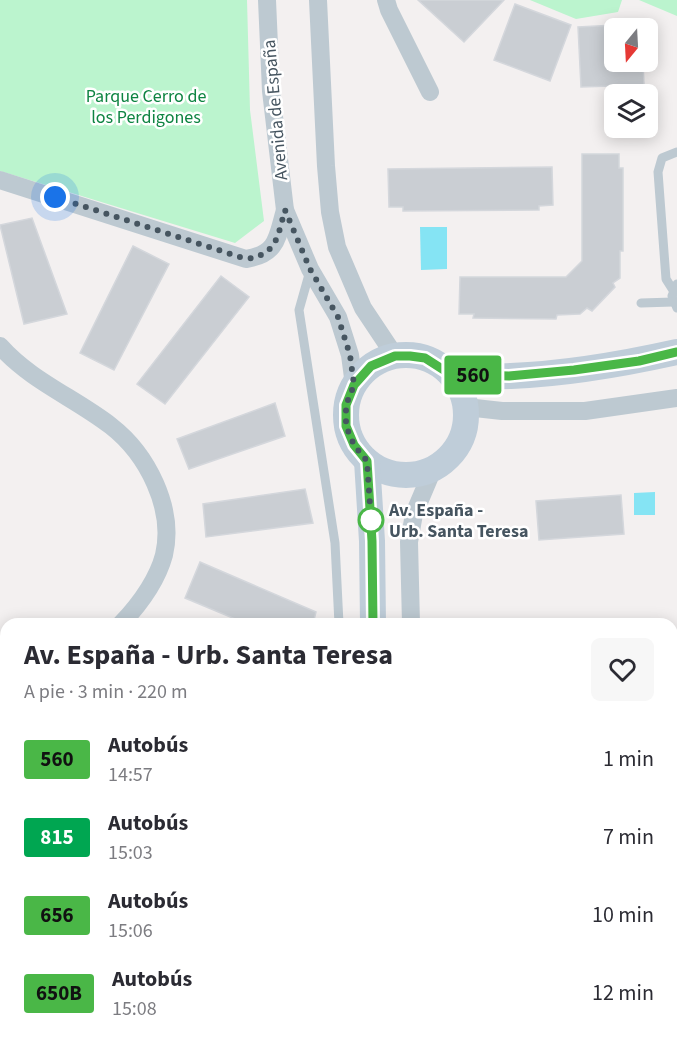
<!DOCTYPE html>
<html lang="es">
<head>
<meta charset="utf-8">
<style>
	body { margin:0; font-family:"Source Sans 3",sans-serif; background:#f7f7f7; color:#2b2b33; height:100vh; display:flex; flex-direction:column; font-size:22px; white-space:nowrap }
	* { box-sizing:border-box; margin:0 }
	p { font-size:20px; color:#7c7c81 }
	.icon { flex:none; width:33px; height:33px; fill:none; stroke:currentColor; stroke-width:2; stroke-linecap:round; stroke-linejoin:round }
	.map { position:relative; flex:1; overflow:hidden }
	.panel { position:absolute; left:0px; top:618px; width:678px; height:426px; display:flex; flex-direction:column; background:#fff; border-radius:18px 18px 0 0; box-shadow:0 3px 15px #0003 }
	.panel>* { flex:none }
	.badge { padding:0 12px; border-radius:4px; font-size:21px; line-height:39px }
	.needle { width:39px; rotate:198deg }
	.tools { position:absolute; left:604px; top:18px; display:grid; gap:12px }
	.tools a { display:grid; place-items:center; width:54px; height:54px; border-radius:9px; background:#fff; box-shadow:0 3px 15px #0003; font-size:30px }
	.you { position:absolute; width:30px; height:30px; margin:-15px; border:4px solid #fff; border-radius:50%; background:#1a73e8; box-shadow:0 0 0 9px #1a73e833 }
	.map>.badge { position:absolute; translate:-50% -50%; box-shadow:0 0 0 3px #fff }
	.round { display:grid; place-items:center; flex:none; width:63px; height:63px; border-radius:9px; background:#f7f7f7 }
	.head { display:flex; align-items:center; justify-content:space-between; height:102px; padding:0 24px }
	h1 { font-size:28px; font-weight:700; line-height:45px }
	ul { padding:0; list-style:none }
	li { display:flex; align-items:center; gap:18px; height:78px; padding:0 24px }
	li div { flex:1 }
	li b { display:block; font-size:22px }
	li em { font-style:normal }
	li .badge { min-width:66px; font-weight:700; text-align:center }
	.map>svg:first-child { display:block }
	.green { fill:#bbf4ce }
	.water { fill:#85e4f4 }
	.building { fill:#caced3; stroke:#d4d7dc; stroke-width:1.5 }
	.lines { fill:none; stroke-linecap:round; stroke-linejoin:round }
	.service { stroke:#bdc9d1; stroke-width:9 }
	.minor { stroke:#bdc9d1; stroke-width:18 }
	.secondary { stroke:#bfcdd9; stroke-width:26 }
	.line-casing { stroke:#fff; stroke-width:14 }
	.line { stroke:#4ab747; stroke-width:9 }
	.walk { stroke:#465560; stroke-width:6; stroke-dasharray:0 10.8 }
	.stop-dot { fill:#fff; stroke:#4ab747; stroke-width:3 }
	.labels { text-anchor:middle; stroke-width:5; stroke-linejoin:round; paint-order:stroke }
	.park-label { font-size:18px; fill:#0e8442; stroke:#fff }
	.street-label { font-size:18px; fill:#465560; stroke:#fff }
	.stop-label { font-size:18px; font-weight:bold; fill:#465560; stroke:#fff; text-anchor:start }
</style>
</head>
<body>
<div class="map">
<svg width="677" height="1044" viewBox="0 0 677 1044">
	<rect width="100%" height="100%" fill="#f3f0f0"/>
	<g class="green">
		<path d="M0,0H247L250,110L264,221L235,243L0,171Z"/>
		<path d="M530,0H622L618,12L576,19Z"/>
		<path d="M639,0H677V16Z"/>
		<path d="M301,1038H369V1044H299Z"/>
		<path d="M398,1038H459L458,1044H397Z"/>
	</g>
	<g class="water">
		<path d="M420,227H447V269L421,270Z"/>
		<path d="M655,492V515H634V493Z"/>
	</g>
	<g class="building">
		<path d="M418,0H504L464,42Z"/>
		<path d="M515,4L571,25L550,81L494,60Z"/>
		<path d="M615,25V62H643L644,85L581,87L578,27Z"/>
		<path d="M582,154H619V168H623V251H620V278L613,283L615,287L592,311L587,308L580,314L557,315L556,319L473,318L474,314H459L460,277H566L582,261Z"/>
		<path d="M552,167L553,205L539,206V210L403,211V207H389L388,169Z"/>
		<path d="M32,218L67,314L24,324L0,225Z"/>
		<path d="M133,246L169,264L114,370L80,353Z"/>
		<path d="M221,276L249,297L165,404L137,384Z"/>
		<path d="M275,403L285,436L189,469L177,439Z"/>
		<path d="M305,489L313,523L206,537L203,504Z"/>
		<path d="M621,495L624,534L539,540L536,501Z"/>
		<path d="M200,562L316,612L313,624H247L185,598Z"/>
	</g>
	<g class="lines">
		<g class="service">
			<path d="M310,271L299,310L335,543L339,624"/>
			<path d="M677,284L672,296L677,308"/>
			<path d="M673,290L666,279L658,172L662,158L677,152"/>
			<path d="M641,303L673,302"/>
			<path d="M0,1000L6,1003"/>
			<path d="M83,1038L95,1044"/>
		</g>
		<g class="minor">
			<path d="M267,0L271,91L285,210L310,269L338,317L350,355L354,385"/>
			<path d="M318,0L326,166L330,212L337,247L363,308L395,356"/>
			<path d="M386,0L389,10L430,92"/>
			<path d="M0,180L246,259C278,254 277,237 285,210"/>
			<path d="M0,346C31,381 75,398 111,426C147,454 175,508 164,555C157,581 139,605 121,624"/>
			<path d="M466,407L502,411H585L677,398"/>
			<path d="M411,624L409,542L414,514L433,469"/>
			<path d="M0,749L6,748"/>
			<path d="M0,808L6,810"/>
			<path d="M0,866L6,852"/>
			<path d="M672,901L677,900"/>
			<path d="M379,1044V1038"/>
		</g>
		<g class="secondary">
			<circle cx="406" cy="415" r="60"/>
			<path d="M450,374C470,375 491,377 511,376C566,374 623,364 677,352"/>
			<path d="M367,461L372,541L373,624"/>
			<path d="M672,730L677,722"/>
			<path d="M283,1044L285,1038"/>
			<path d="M476,1044L478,1038"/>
		</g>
	</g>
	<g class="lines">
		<g class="line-casing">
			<path id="line" d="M373,624L372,541L367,461L354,445L346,426V405L354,385L371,366L395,356H410L425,358L450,374L509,376L574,370L639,361L677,352"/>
		</g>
		<use href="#line" class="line"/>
		<path class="walk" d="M55,197L246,259C278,254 277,237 285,210L310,269L338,317L350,355L354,385L346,405V426L354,445L367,461L371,520"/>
	</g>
	<circle class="stop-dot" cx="371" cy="520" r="12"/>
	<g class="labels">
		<g class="park-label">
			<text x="146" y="102">Parque Cerro de<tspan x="146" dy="21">los Perdigones</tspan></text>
		</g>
		<g class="street-label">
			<text transform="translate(275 110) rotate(-95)" y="6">Avenida de España</text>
		</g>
		<g class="stop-label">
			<text x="389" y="516">Av. España -<tspan x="389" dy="21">Urb. Santa Teresa</tspan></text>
		</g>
	</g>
</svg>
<div class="tools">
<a><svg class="needle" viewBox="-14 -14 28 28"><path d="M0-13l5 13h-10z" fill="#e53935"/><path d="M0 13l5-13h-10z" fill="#7c7c81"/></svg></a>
<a><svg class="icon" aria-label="layers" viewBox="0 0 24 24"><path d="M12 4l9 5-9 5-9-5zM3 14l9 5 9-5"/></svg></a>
</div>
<div class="you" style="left:55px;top:197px"></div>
<b class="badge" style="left:473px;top:375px;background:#4ab747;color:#111">560</b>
<section class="panel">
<div class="head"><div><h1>Av. España - Urb. Santa Teresa</h1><p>A pie · 3 min · 220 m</p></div><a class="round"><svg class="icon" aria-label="heart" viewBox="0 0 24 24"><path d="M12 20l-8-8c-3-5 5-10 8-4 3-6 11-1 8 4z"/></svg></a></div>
<ul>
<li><span class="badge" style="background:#4ab747;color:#111">560</span><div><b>Autobús</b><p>14:57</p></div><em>1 min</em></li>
<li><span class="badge" style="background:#00a651;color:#fff">815</span><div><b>Autobús</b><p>15:03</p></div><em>7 min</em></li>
<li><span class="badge" style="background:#4ab747;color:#111">656</span><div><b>Autobús</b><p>15:06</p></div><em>10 min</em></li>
<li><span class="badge" style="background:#4ab747;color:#111">650B</span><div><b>Autobús</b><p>15:08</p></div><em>12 min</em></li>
</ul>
</section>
</div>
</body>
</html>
